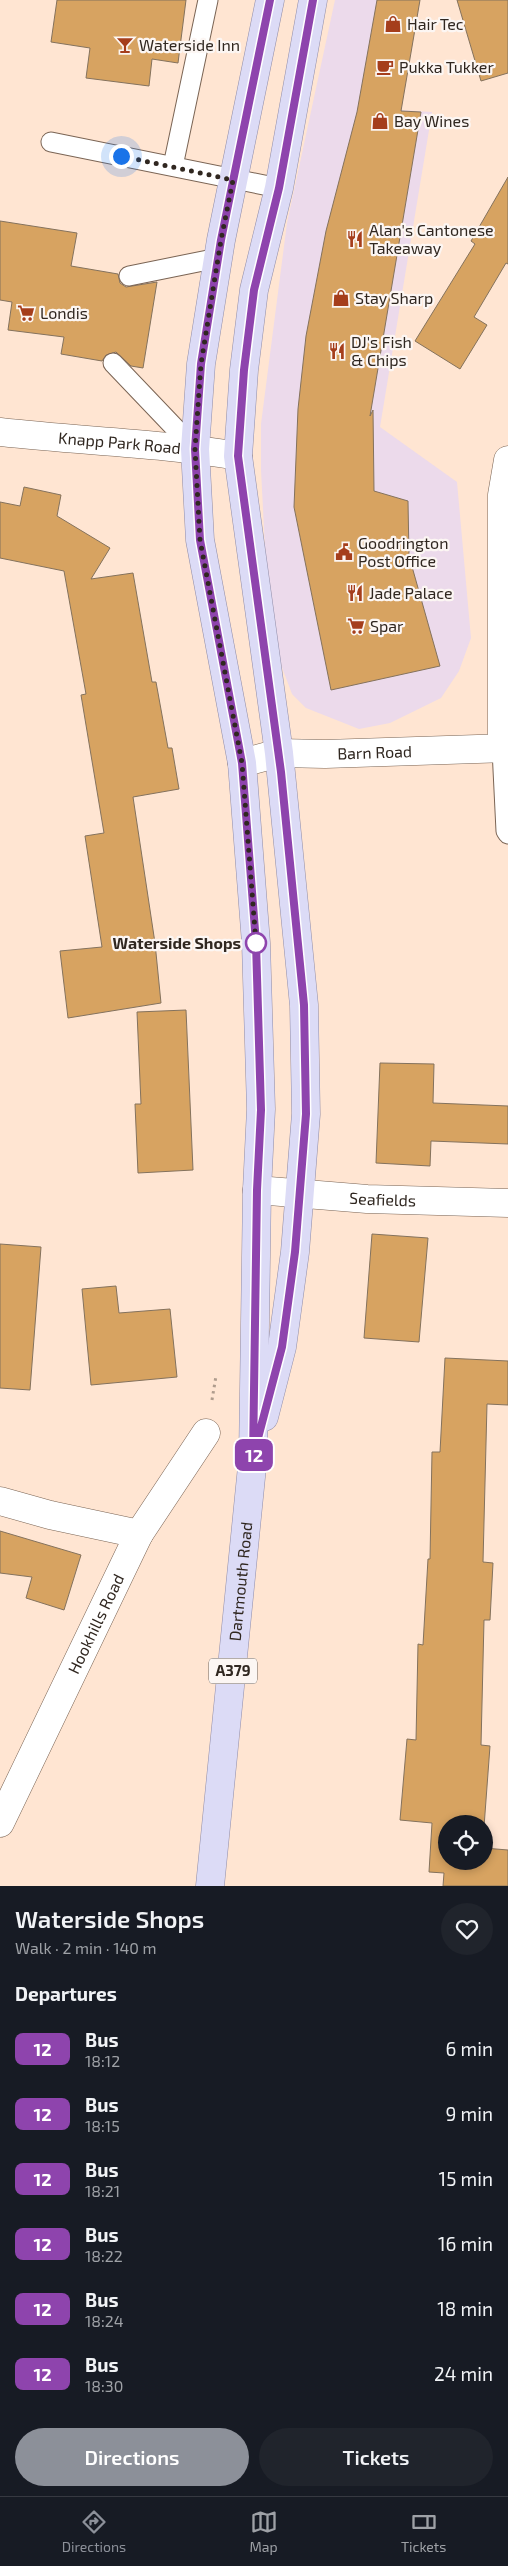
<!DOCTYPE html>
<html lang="en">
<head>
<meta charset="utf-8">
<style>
	body { margin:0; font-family:"Exo 2",sans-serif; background:#20242c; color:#f1f3f6; height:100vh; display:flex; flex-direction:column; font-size:19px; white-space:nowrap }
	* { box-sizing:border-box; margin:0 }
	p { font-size:16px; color:#9ea1a6 }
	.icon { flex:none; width:28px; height:28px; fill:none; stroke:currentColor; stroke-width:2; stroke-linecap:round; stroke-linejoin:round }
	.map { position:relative; height:1886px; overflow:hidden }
	.panel { display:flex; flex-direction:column; background:#171b24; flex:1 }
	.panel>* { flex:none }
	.badge { padding:0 10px; border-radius:8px; font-size:18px; line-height:32px }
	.buttons { position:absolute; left:438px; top:1815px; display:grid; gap:10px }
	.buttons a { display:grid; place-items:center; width:55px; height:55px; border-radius:50%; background:#171b24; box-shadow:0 2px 8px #0003; font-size:25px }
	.you { position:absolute; width:25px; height:25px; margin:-12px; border:4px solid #fff; border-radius:50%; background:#1a73e8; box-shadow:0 0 0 8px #1a73e833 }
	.map>.badge { position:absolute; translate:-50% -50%; box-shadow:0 0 0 2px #fff }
	h2 { padding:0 15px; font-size:19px; line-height:45px }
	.round { display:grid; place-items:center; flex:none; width:52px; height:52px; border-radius:26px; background:#20242c }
	.summary { display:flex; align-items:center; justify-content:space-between; height:85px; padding:0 15px }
	h1 { font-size:24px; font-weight:600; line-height:38px }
	.action { display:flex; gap:10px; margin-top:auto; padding:10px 15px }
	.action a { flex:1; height:58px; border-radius:30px; background:#8c9099; color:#fff; font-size:20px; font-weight:600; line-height:58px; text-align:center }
	.action a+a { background:#20242c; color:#f1f3f6 }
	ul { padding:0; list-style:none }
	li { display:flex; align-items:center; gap:15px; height:65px; padding:0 15px }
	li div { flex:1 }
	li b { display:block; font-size:19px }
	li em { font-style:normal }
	li .badge { min-width:55px; font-weight:700; text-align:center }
	.menu { display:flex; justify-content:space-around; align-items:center; height:70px; border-top:1px solid #363941; background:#171b24; font-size:14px; color:#9ea1a6 }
	.menu a { display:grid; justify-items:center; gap:2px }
	.menu .current { color:#8c9099 }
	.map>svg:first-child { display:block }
	.commercial { fill:#ecdaeb }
	.building { fill:#d7a361; stroke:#84725d }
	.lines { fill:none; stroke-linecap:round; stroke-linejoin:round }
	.lane-casing { stroke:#7a6454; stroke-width:21 }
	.street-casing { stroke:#7a6454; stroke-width:29 }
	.primary-casing { stroke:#908ca7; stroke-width:29 }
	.path { stroke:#af9c8d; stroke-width:3; stroke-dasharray:2.5 4; stroke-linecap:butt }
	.lane { stroke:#fff; stroke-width:19 }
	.street { stroke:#fff; stroke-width:28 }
	.primary { stroke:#dcdbf6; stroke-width:28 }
	.line-casing { stroke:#fff; stroke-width:11 }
	.line { stroke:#8e44ad; stroke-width:8 }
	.walk { stroke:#302720; stroke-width:5; stroke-dasharray:0 9 }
	.stop-dot { fill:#fff; stroke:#8e44ad; stroke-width:2.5 }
	.labels { text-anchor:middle; stroke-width:4.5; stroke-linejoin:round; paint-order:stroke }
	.shield { fill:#fcf6f3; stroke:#6d655f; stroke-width:1 }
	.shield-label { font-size:15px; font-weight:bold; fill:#302720 }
	.poi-label { font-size:16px; fill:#302720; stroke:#fcf6f3; text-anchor:start }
	.street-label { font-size:16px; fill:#302720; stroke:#fcf6f3 }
	.stop-label { font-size:16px; font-weight:bold; fill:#302720; stroke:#fcf6f3; text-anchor:end }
</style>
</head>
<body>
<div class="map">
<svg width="508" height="1886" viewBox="0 0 508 1886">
	<rect width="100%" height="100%" fill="#ffe5d2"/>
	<path class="commercial" d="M335,0H420L401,110L432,112L380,427L457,482L471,638L459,671L441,698L390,723L359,729L306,708L292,694L280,662L266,567L261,470V424L287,223Z"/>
	<g class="building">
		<path d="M57,0H186L178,63L152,59L149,86L86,78L90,48L51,42Z"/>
		<path d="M377,0H420L401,111L421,112L370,416L373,410L374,491L408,501L409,556L440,666L331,690L294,507L298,409L306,336L326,231L357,112Z"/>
		<path d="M457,0H508V73L481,81Z"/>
		<path d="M508,177V264L506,263L474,317L487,325L460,369L415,341L475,244L471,241Z"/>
		<path d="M0,221L77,233L71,266L118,274L120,283L126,287L157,282L143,368L131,366L116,352L106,355L102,361L61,354L64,337L8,330L12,302L0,300Z"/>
		<path d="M24,487L61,495L57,516L110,548L91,579L133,573L152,682H156L168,748H172L179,789L133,797L155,943L161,1003L68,1018L60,951L102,947L85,836L104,833L81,695L86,694L64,571L0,558V502L20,506Z"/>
		<path d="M186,1010L193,1170L138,1173L135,1104H141L137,1012Z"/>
		<path d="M380,1063L434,1064L433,1103L508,1106V1144L431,1141L430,1166L376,1163Z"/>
		<path d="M372,1234L428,1238L419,1342L364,1338Z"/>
		<path d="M0,1244L41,1247L30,1390L0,1388Z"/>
		<path d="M116,1286L119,1313L170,1309L177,1377L91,1385L82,1289Z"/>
		<path d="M445,1358L508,1361V1405L487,1404L483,1562L493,1563L490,1620H484L481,1745L490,1746L484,1827V1824H446V1861H484V1848L508,1850V1886H443L444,1873L429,1872L432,1823L400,1820L407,1739L416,1740L418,1644L423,1645L428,1559H430L432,1452H440Z"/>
		<path d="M0,1531L81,1555L64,1610L26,1598L32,1577L0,1573Z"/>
	</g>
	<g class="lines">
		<g class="lane-casing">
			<g id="lane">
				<path d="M51,142L279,188"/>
				<path d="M173,166L208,0"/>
				<path d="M129,276L218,258"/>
				<path d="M113,363L195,449"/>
				<path d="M502,749L506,831L508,834"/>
			</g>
		</g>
		<g class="street-casing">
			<g id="street">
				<path id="s1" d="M0,432C79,441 160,443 238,456"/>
				<path d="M502,749V495L508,460"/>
				<path id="s2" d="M242,763L279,753L325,754L508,748"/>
				<path id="s3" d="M257,1190L367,1199L508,1203"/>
				<path d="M0,1501L50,1515L139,1534"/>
				<path id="s4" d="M0,1823L139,1534L206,1433"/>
			</g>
		</g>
		<g class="primary-casing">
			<g id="primary">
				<path d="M264,1417L282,1347L295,1252L306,1114L304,1005L279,753L238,456L244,370L254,290L279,188L313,0"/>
				<path id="s5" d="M210,1886L253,1457L257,1190L261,1109L256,943L242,763L200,540L195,449L201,364L221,240L270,0"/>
			</g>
		</g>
		<path class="path" d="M212,1400L216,1376"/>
		<use href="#lane" class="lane"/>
		<use href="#street" class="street"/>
		<use href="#primary" class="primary"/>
	</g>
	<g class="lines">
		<g class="line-casing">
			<path id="line" d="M270,0L221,240L201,364L195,449L200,540L242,763L256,943L261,1110L257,1190L253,1457L282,1347L295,1252L306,1114L304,1005L281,772L238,456L244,370L254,290L279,188L313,0"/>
		</g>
		<use href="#line" class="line"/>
		<path class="walk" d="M121,156L233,180L221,240L201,364L195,449L200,540L242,763L256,943"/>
	</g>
	<defs>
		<g id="shop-bare" transform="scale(1.35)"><path d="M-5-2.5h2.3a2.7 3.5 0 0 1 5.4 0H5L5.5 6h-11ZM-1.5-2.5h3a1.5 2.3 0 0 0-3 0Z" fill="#a53e1c" stroke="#fcf6f3" stroke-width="2.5" paint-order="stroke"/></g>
		<g id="bar-bare" transform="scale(1.35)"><path d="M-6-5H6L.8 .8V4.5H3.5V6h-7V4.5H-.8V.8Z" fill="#a53e1c" stroke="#fcf6f3" stroke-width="2.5" paint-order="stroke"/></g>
		<g id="cafe-bare" transform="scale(1.35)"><path d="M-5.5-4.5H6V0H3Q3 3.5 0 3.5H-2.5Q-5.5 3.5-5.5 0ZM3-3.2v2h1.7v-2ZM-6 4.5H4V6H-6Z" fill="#a53e1c" stroke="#fcf6f3" stroke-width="2.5" paint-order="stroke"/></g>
		<g id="restaurant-bare" transform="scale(1.35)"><path d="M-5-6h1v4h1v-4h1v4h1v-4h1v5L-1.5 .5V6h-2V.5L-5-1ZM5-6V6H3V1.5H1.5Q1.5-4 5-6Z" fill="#a53e1c" stroke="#fcf6f3" stroke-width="2.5" paint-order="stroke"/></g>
		<g id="supermarket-bare" transform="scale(1.35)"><path d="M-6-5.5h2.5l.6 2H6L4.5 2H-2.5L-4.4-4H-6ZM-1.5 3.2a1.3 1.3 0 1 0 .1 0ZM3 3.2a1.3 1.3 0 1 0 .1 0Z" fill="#a53e1c" stroke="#fcf6f3" stroke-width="2.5" paint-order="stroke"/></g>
		<g id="civic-bare" transform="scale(1.35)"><path d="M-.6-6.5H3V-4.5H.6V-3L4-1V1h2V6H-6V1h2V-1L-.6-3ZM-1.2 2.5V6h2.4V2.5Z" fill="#a53e1c" stroke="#fcf6f3" stroke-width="2.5" paint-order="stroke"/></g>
	</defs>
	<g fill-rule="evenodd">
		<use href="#shop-bare" x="393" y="24"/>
		<use href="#bar-bare" x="125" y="45"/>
		<use href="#cafe-bare" x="385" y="67"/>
		<use href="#shop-bare" x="380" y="121"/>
		<use href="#restaurant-bare" x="355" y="239"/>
		<use href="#shop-bare" x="341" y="298"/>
		<use href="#supermarket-bare" x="26" y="313"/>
		<use href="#restaurant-bare" x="337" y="351"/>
		<use href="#civic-bare" x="344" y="552"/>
		<use href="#restaurant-bare" x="355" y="593"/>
		<use href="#supermarket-bare" x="356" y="626"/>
	</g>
	<circle class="stop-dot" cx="256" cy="943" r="10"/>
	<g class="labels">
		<rect class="shield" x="209" y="1658.5" width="48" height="25" rx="4"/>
		<g class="shield-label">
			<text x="233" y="1676">A379</text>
		</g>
		<g class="poi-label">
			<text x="407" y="30">Hair Tec</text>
			<text x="139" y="51">Waterside Inn</text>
			<text x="399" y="73">Pukka Tukker</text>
			<text x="394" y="127">Bay Wines</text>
			<text x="369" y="236">Alan's Cantonese<tspan x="369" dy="18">Takeaway</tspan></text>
			<text x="355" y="304">Stay Sharp</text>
			<text x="40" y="319">Londis</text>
			<text x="351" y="348">DJ's Fish<tspan x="351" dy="18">&amp; Chips</tspan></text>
			<text x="358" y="549">Goodrington<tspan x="358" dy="18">Post Office</tspan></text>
			<text x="369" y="599">Jade Palace</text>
			<text x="370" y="632">Spar</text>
		</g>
		<g class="street-label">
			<text dy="6" stroke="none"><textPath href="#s1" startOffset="120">Knapp Park Road</textPath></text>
			<text dy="6" stroke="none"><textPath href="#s2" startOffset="134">Barn Road</textPath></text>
			<text dy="6" stroke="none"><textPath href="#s3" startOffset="126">Seafields</textPath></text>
			<text dy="6" stroke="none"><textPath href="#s5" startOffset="306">Dartmouth Road</textPath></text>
			<text dy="6" stroke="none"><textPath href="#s4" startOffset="221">Hookhills Road</textPath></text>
		</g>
		<g class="stop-label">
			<text x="241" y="949">Waterside Shops</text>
		</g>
	</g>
</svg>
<div class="buttons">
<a><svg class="icon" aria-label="locate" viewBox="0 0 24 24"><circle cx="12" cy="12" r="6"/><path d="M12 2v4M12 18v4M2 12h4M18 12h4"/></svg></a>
</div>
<div class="you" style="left:121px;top:156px"></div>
<b class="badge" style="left:254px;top:1455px;background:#8e44ad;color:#fff">12</b>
</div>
<section class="panel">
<div class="summary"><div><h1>Waterside Shops</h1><p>Walk · 2 min · 140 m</p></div><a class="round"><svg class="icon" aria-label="heart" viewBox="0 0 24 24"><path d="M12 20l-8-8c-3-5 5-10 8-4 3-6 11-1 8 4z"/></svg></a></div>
<h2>Departures</h2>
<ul>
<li><span class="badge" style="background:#8e44ad;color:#fff">12</span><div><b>Bus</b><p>18:12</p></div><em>6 min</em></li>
<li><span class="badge" style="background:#8e44ad;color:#fff">12</span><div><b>Bus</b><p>18:15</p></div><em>9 min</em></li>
<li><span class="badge" style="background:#8e44ad;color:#fff">12</span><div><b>Bus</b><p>18:21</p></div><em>15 min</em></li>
<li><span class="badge" style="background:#8e44ad;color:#fff">12</span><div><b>Bus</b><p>18:22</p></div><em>16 min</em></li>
<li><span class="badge" style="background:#8e44ad;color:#fff">12</span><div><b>Bus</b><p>18:24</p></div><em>18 min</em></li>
<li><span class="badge" style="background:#8e44ad;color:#fff">12</span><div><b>Bus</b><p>18:30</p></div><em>24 min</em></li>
</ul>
<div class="action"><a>Directions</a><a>Tickets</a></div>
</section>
<nav class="menu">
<a class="current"><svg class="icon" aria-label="directions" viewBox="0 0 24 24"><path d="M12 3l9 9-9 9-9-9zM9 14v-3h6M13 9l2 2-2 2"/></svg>Directions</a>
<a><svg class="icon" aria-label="map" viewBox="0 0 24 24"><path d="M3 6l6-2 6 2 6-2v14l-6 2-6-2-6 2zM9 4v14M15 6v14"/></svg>Map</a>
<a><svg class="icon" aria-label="tickets" viewBox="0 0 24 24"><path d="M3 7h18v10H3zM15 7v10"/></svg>Tickets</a>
</nav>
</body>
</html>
